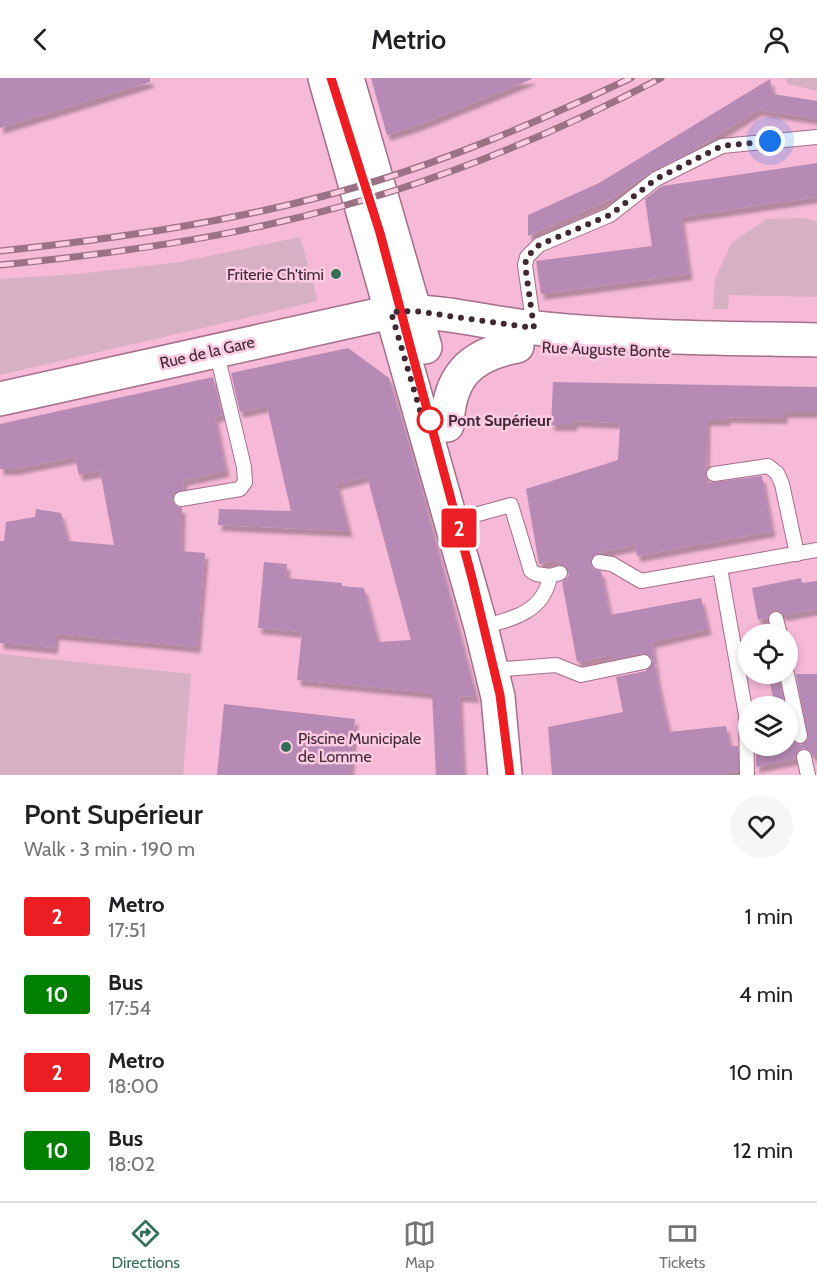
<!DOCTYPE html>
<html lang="en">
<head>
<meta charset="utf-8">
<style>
	body { margin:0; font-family:Cabin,sans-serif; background:#f6f6f6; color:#202124; height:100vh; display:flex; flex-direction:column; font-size:22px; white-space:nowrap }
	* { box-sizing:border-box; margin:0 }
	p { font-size:20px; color:#757577 }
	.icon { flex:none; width:33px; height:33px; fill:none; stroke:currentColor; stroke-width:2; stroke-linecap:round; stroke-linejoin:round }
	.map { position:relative; height:697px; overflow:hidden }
	.panel { display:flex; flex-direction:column; background:#fff; flex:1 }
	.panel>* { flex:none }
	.badge { padding:0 12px; border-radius:4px; font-size:21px; line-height:39px }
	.buttons { position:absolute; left:738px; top:546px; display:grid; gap:12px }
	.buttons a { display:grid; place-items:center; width:60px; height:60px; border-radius:50%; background:#fff; box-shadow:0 3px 9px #0003; font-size:30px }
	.you { position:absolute; width:30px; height:30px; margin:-15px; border:4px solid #fff; border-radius:50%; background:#1a73e8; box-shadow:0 0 0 9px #1a73e833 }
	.map>.badge { position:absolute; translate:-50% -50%; box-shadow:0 0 0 3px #fff }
	.round { display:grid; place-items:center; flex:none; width:63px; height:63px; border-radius:32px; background:#f6f6f6 }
	.head { display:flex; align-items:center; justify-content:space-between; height:102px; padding:0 24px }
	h1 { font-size:28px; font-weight:600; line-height:45px }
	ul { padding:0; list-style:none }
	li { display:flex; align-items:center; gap:18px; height:78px; padding:0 24px }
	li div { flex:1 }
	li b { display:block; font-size:22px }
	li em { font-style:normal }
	li .badge { min-width:66px; font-weight:700; text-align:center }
	header { display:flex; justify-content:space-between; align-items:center; height:78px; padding:0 24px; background:#fff; font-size:27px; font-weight:600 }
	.dock { display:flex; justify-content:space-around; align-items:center; height:84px; border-top:2px solid #e0e0e0; background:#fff; font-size:16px; color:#757577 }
	.dock a { display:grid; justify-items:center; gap:3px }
	.dock .selected { color:#326e58 }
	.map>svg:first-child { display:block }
	.green { fill:#d8b0c3 }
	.building { fill:#b68ab4; filter:url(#shadow) }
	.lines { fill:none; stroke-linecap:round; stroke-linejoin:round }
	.lane-casing { stroke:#a56e8a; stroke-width:16 }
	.secondary-casing { stroke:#a56e8a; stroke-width:36 }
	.primary-casing { stroke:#a56e8a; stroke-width:36 }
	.lane { stroke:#fff; stroke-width:14 }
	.secondary { stroke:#fff; stroke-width:33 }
	.primary { stroke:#fff; stroke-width:33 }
	.rail-casing { stroke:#9a7185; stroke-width:7 }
	.rail { stroke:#fccbe2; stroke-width:4.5; stroke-dasharray:14; stroke-linecap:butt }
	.line-casing { stroke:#fff; stroke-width:14 }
	.line { stroke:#ed1d24; stroke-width:9 }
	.walk { stroke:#402935; stroke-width:6; stroke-dasharray:0 10.8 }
	.poi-dot { fill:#326e58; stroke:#fccbe2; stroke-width:2 }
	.stop-dot { fill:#fff; stroke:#ed1d24; stroke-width:3 }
	.labels { text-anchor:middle; stroke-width:5; stroke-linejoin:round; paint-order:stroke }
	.poi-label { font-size:16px; fill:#402935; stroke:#fccbe2; text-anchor:end }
	.street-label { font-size:16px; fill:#402935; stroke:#fccbe2 }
	.stop-label { font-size:16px; font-weight:bold; fill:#402935; stroke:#fccbe2; text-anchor:start }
</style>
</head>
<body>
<header><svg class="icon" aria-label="back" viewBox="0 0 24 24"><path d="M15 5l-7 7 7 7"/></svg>Metrio<svg class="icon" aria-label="person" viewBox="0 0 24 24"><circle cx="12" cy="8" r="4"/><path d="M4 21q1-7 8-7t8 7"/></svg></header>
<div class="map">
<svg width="817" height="697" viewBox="0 0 817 697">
	<defs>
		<filter id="shadow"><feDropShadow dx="3.5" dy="6" stdDeviation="1.5" flood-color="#0004"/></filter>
	</defs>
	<rect width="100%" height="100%" fill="#f6b9d7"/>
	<g class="green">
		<path d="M785,0H817V13L788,6Z"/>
		<path d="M802,140L817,143V219L729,217L728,231H713L715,200L732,164L767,141Z"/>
		<path d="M300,159L318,223L0,297V201L78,196L180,184Z"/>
		<path d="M0,576L191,596L183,697H0Z"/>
	</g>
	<g class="building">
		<path d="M0,0H150V4L0,50Z"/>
		<path d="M371,0H532V1L418,47L387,57Z"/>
		<path d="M770,1L773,16L817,23V41L758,32L689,75L652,93L615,119L528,158V137L599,105Z"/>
		<path d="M817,85V119L681,139L689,196L541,216L536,183L652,168L645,121L662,108Z"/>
		<path d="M348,270L389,300L418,397L476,619L459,618L463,697H436L432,615L297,602L302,554L258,550L264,484L287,486L286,500L342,505V508L364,510L378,564L411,562L367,398L337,406L349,453L218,447L219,431L291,433L267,328L240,334L231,295Z"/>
		<path d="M213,299L222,337L215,339L226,393L184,402L183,412L175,414L172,422L174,427L182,430L181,473L205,475L197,569L56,556L54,570L0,565V463H4L6,444L35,439L36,431L61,435L68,463L114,467L100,393L79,397L75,379L15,391H0V346Z"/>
		<path d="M553,304L817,309V334H784V340L727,339V342H707L706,405L762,398L772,453L637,478L635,467L597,475L590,482L593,491L601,493L610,537L701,520L708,551L652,564L657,601L669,654L726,648L730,668H738V693L717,697H552L548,649L623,634L616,599L646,593L653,583L650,578L643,575L612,581L611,577L577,584L562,504L569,498L568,492L558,486L557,482L539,486L526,411L618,382L620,345L574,343V347H551Z"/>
		<path d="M801,500L802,505L817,503V531L784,537L774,532L767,540L758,542L752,510Z"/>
		<path d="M768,596H778L785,628H775Z"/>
		<path d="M796,596H817V677L813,678L810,673L803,670L798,673L795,681L756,689V668H788V642L794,664L801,667L808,661Z"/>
		<path d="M224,626L355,641L350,697H217Z"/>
	</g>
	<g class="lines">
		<g class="lane-casing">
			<g id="lane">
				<path d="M534,250L525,187L527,179L539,167L610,137L656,101L722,68L817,59"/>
				<path d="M714,396L768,388L777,395L782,406L797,476"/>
				<path d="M181,421L240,411L245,404L244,389L216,272"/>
				<path d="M471,438L511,427L531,493L536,496L550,498"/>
				<path d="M599,484L612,486L641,503L817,472"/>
				<path d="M720,490L746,637L747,697"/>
				<path d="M776,541L780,556"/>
				<path d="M481,549C513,541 544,534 550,498L560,495"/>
				<path d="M491,592L556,587L581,597L644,584"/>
				<path d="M787,596L800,658"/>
				<path d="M804,679L808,697"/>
			</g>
		</g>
		<g class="secondary-casing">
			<g id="secondary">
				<path d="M0,321L391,234C439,231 487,245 535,250C629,260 723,260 817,262"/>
				<path d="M447,347C449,299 469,277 517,268"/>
			</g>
		</g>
		<g class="primary-casing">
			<g id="primary">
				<path d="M325,0L481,549L498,619L505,697"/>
				<path d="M347,0L425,269"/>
			</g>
		</g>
		<use href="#lane" class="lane"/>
		<use href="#secondary" class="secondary"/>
		<use href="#primary" class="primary"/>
		<g class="rail-casing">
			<g id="rail">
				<path d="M0,173C113,161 225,145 335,115C438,87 535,45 631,0"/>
				<path d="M0,187C92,178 184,166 275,145C409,115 539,64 661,0"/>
			</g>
		</g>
		<use href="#rail" class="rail"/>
	</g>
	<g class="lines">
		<g class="line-casing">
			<path id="line" d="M331,0L380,155L472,500L500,617L510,697"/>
		</g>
		<use href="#line" class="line"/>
		<path class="walk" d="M430,342L424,346L391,234L414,233L534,250L525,187L527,179L539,167L610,137L656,101L722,68L770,63"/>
	</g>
	<g class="poi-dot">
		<circle cx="336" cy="196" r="6"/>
		<circle cx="286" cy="669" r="6"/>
	</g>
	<circle class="stop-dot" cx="430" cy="342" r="12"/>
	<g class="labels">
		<g class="poi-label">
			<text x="324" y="202">Friterie Ch'timi</text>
			<text x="298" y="666" text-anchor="start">Piscine Municipale<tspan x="298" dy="18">de Lomme</tspan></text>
		</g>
		<g class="street-label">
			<text transform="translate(606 271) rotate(2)" y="6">Rue Auguste Bonte</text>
			<text transform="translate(207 274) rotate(-13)" y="6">Rue de la Gare</text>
		</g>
		<g class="stop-label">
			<text x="448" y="348">Pont Supérieur</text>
		</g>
	</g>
</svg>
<div class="buttons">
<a><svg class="icon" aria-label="locate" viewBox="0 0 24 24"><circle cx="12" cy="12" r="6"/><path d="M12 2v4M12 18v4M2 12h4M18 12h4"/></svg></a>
<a><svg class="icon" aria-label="layers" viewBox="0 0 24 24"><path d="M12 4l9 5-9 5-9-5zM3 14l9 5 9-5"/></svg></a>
</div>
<div class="you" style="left:770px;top:63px"></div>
<b class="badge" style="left:459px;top:450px;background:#ed1d24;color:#fff">2</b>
</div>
<section class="panel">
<div class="head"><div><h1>Pont Supérieur</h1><p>Walk · 3 min · 190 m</p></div><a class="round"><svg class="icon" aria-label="heart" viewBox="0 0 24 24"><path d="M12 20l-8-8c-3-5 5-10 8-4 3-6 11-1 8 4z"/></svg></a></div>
<ul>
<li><span class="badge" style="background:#ed1d24;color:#fff">2</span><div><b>Metro</b><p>17:51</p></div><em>1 min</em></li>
<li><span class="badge" style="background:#008001;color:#fff">10</span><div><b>Bus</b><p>17:54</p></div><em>4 min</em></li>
<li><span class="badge" style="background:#ed1d24;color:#fff">2</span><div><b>Metro</b><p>18:00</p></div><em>10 min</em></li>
<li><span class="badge" style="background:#008001;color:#fff">10</span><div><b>Bus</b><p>18:02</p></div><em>12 min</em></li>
</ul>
</section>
<nav class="dock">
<a class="selected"><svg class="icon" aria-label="directions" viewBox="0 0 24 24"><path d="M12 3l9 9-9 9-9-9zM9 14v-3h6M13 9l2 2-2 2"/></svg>Directions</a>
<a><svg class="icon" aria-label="map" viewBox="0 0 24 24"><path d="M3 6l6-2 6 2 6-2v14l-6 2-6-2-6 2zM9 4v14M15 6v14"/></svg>Map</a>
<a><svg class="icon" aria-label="tickets" viewBox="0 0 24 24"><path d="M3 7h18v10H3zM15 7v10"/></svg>Tickets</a>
</nav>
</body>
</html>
